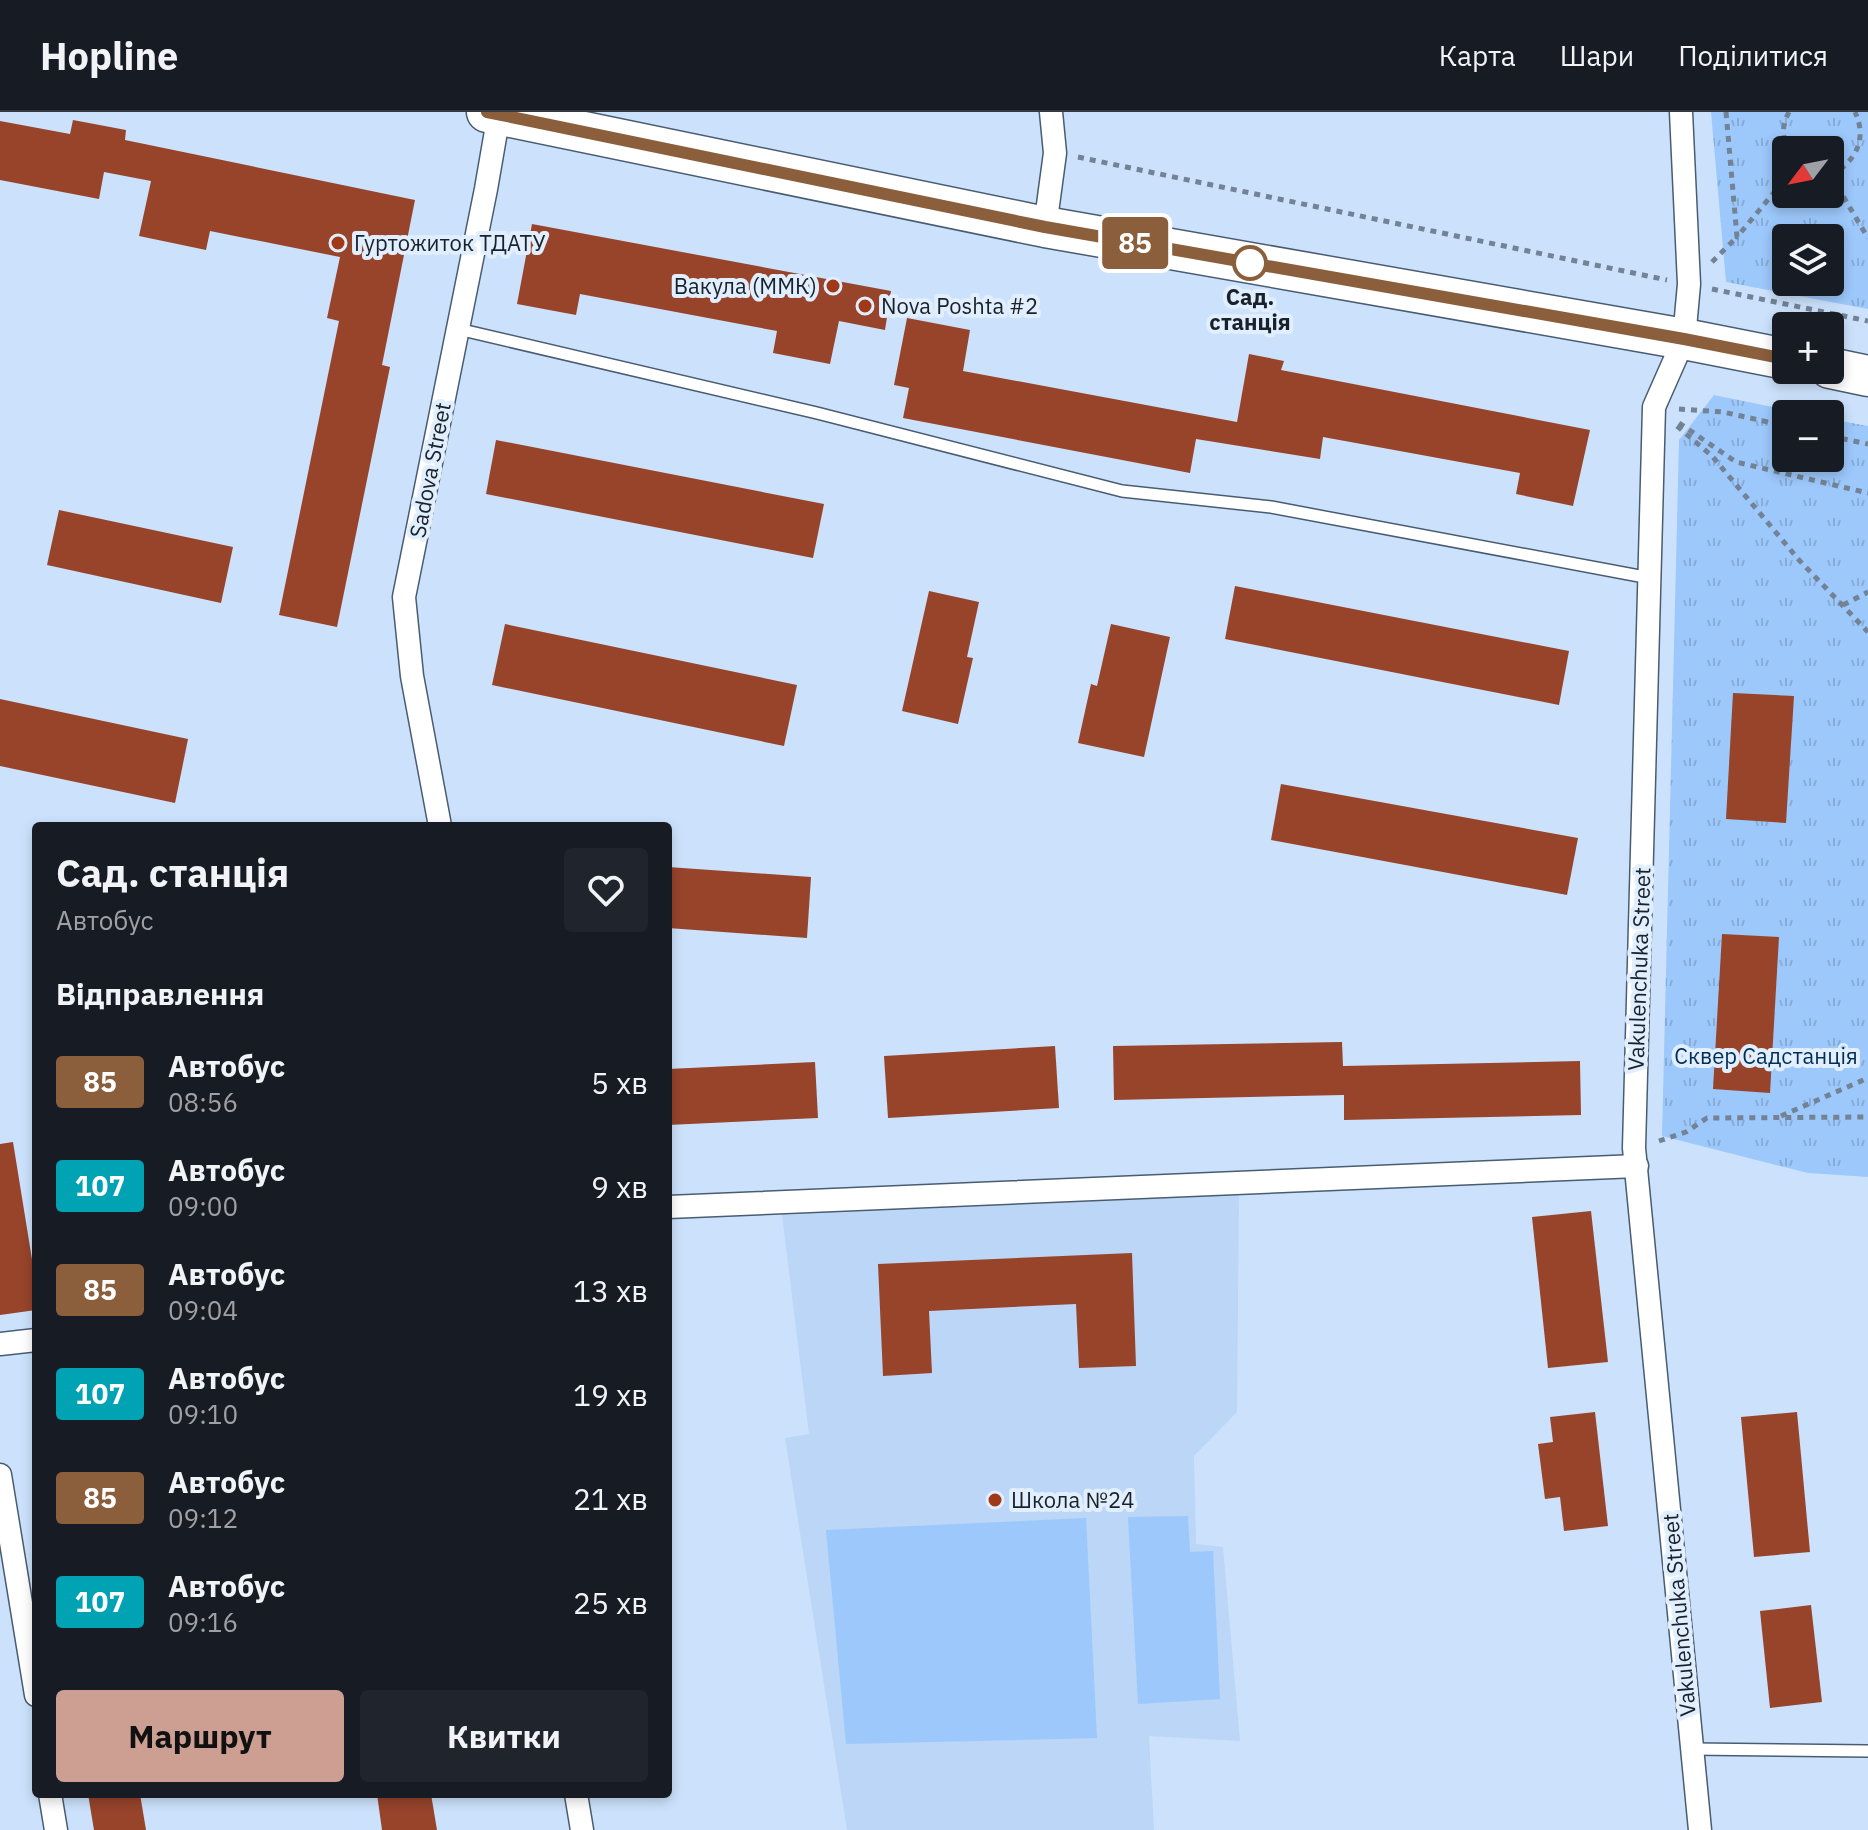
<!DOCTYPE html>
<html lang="uk">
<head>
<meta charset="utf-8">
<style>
	body { margin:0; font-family:"IBM Plex Sans",sans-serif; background:#20242c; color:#f1f3f6; height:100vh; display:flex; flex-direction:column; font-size:30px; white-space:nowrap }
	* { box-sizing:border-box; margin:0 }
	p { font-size:26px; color:#9ea1a6 }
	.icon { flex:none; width:44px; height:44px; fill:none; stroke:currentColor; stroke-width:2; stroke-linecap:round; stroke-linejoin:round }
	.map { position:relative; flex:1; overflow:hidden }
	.side { position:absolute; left:32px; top:710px; width:640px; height:976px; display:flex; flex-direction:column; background:#171b24; border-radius:8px; box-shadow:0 4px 12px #0003 }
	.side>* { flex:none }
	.badge { padding:0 16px; border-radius:6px; font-size:28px; line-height:52px }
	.needle { width:52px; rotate:238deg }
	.buttons { position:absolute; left:1772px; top:24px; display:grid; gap:16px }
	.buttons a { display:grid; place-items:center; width:72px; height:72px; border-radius:8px; background:#171b24; box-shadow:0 4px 12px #0003; font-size:40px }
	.map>.badge { position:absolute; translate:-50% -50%; box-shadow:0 0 0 4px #fff }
	h2 { padding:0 24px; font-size:30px; line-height:72px }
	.round { display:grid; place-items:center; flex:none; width:84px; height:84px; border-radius:8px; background:#20242c }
	.headline { display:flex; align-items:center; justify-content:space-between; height:136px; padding:0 24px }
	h1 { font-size:38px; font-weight:700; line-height:60px }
	.primary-button { display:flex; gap:16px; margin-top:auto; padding:16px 24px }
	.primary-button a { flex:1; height:92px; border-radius:8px; background:#cd9f92; color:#111; font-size:32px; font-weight:700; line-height:92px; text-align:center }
	.primary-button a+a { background:#20242c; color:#f1f3f6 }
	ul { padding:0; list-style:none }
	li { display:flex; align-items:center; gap:24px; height:104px; padding:0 24px }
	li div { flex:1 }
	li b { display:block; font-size:30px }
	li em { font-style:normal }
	li .badge { min-width:88px; font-weight:700; text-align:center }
	header { display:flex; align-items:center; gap:48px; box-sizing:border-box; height:112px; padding:0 40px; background:#171b24; border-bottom:2px solid #363941 }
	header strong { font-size:38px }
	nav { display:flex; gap:44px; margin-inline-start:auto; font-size:28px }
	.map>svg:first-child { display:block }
	.built { fill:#bbd6f6 }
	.grass { fill:url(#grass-tufts); fill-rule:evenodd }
	.garden { fill:#9cc8fb }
	.building { fill:#97442b }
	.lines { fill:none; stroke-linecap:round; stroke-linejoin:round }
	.lane-casing { stroke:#495c71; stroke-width:14 }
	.street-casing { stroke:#495c71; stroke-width:25 }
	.highway-casing { stroke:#495c71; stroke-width:43 }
	.path { stroke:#738294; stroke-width:5; stroke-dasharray:6 6; stroke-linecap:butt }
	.lane { stroke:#fff; stroke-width:11 }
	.street { stroke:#fff; stroke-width:22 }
	.highway { stroke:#fff; stroke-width:40 }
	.line-casing { stroke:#fff; stroke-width:18 }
	.line { stroke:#8b5e3c; stroke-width:12 }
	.poi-dot { fill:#a03917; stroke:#e1eefe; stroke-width:3 }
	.stop-dot { fill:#fff; stroke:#8b5e3c; stroke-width:4 }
	.labels { text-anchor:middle; stroke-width:8; stroke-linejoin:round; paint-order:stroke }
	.poi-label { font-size:22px; fill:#19212a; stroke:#e1eefe; text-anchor:start }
	.stop-label { font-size:22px; font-weight:bold; fill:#19212a; stroke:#e1eefe }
	.street-label { font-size:22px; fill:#19212a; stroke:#e1eefe }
	.park-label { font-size:22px; fill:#012d57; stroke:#e1eefe }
</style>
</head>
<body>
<header>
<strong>Hopline</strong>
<nav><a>Карта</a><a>Шари</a><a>Поділитися</a></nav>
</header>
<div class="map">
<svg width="1868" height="1718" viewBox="0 0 1868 1718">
	<defs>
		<pattern id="grass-tufts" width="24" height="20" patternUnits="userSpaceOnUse" patternTransform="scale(2)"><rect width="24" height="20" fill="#9cc8fb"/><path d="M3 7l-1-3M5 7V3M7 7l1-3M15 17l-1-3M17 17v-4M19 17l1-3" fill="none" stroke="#86acd7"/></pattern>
	</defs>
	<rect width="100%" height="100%" fill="#cce2fc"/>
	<path class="built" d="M1239,1083L1237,1300L1194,1344L1196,1432L1223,1435L1240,1629L1149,1624L1154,1718H847L785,1326L809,1322L782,1103Z"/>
	<g class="grass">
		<path d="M1711,0H1868V197L1726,170ZM1786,38H1830V82H1786ZM1786,126H1830V170H1786Z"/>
		<path d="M1714,283L1807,302H1786V346H1830V307L1868,314V1065L1808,1061L1662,1024L1679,328Z"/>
	</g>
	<g class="garden">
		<path d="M1188,1404L1190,1440L1213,1439L1220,1587L1138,1592L1128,1405Z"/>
		<path d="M1086,1406L1097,1626L846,1632L826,1418Z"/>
	</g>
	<g class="building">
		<path d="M73,8L126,18L125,28L415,88L382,253L390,255L337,515L279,503L339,209L327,206L340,145L210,119L206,138L139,124L151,69L104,60L99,87L0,68V9L70,22Z"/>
		<path d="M532,112L891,179L885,218L839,209L830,252L773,241L777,219L580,182L576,203L517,192Z"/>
		<path d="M907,206L970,218L963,259L1237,310L1249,242L1284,249L1281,258L1590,318L1573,394L1516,382L1520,361L1323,325L1320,347L1196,327L1190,361L903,306L909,276L894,273Z"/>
		<path d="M496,328L824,392L813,446L486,382Z"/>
		<path d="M59,398L233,435L221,491L47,453Z"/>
		<path d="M1235,474L1569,539L1559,593L1225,527Z"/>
		<path d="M929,479L979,490L967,545L973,546L958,612L902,599Z"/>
		<path d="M505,512L797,573L784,634L492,573Z"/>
		<path d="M1111,512L1170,525L1144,645L1078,631L1091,572L1097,574Z"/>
		<path d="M1733,581L1794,584L1786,711L1726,707Z"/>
		<path d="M0,587L188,627L175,691L0,654Z"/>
		<path d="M1281,672L1578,726L1567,783L1271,728Z"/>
		<path d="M668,755L811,765L807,826L668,816Z"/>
		<path d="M1722,822L1779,825L1770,981L1713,977Z"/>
		<path d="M1342,930L1343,954L1580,949L1581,1003L1344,1008V983L1114,988L1113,934Z"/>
		<path d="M1055,934L1059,996L888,1006L884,944Z"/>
		<path d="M815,950L818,1006L668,1013V957Z"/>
		<path d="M13,1030L36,1172V1198L0,1203V1032Z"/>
		<path d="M1591,1099L1608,1250L1548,1256L1532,1105Z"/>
		<path d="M1132,1141L1136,1254L1079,1256L1076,1192L929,1199L932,1261L883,1264L878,1152Z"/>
		<path d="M1595,1300L1608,1414L1564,1419L1560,1385L1545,1387L1538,1332L1553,1330L1550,1305Z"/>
		<path d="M1797,1300L1810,1440L1754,1445L1741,1305Z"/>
		<path d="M1811,1493L1822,1590L1770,1596L1760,1499Z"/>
		<path d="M88,1682H140L146,1718H94Z"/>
		<path d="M377,1682H431L437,1718H382Z"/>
	</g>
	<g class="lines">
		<g class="lane-casing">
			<g id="lane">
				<path d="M458,217L817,301L1122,379L1271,395L1650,466"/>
				<path d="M1692,1637L1868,1639"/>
			</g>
		</g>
		<g class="street-casing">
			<g id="street">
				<path d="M1681,0L1689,172L1684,227L1654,295L1634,1036L1700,1718"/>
				<path d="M1045,115L1055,41L1051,0"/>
				<path d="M440,714L412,564L404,485L486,77L499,2"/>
				<path d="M668,1095L1637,1054"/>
				<path d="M0,1232L36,1228"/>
				<path d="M0,1363L36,1583"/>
				<path d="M50,1682L56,1718"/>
				<path d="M576,1682L582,1718"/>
			</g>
		</g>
		<g class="highway-casing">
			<g id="highway">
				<path d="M487,0L1045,115L1684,227L1786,247"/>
				<path d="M1830,256L1868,264"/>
			</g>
		</g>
		<g class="path">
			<path d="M1726,0L1737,125L1786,66"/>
			<path d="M1789,0C1782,13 1781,25 1790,38"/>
			<path d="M1078,45L1667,168"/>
			<path d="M1830,64C1855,50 1868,28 1855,0"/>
			<path d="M1831,64L1868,126"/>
			<path d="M1712,150L1737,125"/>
			<path d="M1712,177L1868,209"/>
			<path d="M1679,297L1723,300L1786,314"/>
			<path d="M1679,311L1736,350L1868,381"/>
			<path d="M1677,314L1712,344L1799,448L1868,520"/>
			<path d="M1830,324L1868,332"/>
			<path d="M1843,493L1868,480"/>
			<path d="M1781,1004L1868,966"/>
			<path d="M1659,1029L1686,1020L1707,1006L1868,1005"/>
		</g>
		<use href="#lane" class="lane"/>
		<use href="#street" class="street"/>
		<use href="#highway" class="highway"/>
	</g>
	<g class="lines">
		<g class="line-casing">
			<path id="line" d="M487,0L1045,115L1684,227L1786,247"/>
		</g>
		<use href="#line" class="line"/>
	</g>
	<g class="poi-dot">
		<circle cx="338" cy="131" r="8"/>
		<circle cx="833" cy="174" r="8"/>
		<circle cx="865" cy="194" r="8"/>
		<circle cx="995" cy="1388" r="8"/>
	</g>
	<circle class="stop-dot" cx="1250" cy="151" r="16"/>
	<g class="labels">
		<g class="poi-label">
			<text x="354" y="139">Гуртожиток ТДАТУ</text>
			<text x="817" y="182" text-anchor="end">Вакула (ММК)</text>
			<text x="881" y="202">Nova Poshta #2</text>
			<text x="1011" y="1396">Школа №24</text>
		</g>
		<g class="stop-label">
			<text x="1250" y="193">Сад.<tspan x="1250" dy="25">станція</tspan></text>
		</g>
		<g class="street-label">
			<text transform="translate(430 358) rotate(-79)" y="8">Sadova Street</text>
			<text transform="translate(1639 857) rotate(-88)" y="8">Vakulenchuka Street</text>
			<text transform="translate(1679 1503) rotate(-95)" y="8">Vakulenchuka Street</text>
		</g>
		<g class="park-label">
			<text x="1766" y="952">Сквер Садстанція</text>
		</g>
	</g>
</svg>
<div class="buttons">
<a><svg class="needle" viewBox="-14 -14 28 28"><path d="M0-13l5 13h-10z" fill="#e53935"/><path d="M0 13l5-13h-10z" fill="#9ea1a6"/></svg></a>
<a><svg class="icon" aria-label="layers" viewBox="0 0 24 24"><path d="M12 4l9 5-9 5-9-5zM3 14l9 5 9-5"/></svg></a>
<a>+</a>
<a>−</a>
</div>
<b class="badge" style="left:1135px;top:131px;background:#8b5e3c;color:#fff">85</b>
<section class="side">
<div class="headline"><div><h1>Сад. станція</h1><p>Автобус</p></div><a class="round"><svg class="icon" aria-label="heart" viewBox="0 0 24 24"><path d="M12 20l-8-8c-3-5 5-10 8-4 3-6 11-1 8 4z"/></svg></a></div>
<h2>Відправлення</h2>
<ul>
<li><span class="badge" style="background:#8b5e3c;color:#fff">85</span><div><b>Автобус</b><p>08:56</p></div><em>5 хв</em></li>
<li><span class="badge" style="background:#00a3b4;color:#fff">107</span><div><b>Автобус</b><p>09:00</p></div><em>9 хв</em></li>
<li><span class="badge" style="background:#8b5e3c;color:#fff">85</span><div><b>Автобус</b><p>09:04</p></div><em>13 хв</em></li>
<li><span class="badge" style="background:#00a3b4;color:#fff">107</span><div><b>Автобус</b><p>09:10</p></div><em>19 хв</em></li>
<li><span class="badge" style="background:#8b5e3c;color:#fff">85</span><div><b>Автобус</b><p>09:12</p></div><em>21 хв</em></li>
<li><span class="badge" style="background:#00a3b4;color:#fff">107</span><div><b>Автобус</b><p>09:16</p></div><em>25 хв</em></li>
</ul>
<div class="primary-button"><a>Маршрут</a><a>Квитки</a></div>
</section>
</div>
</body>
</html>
